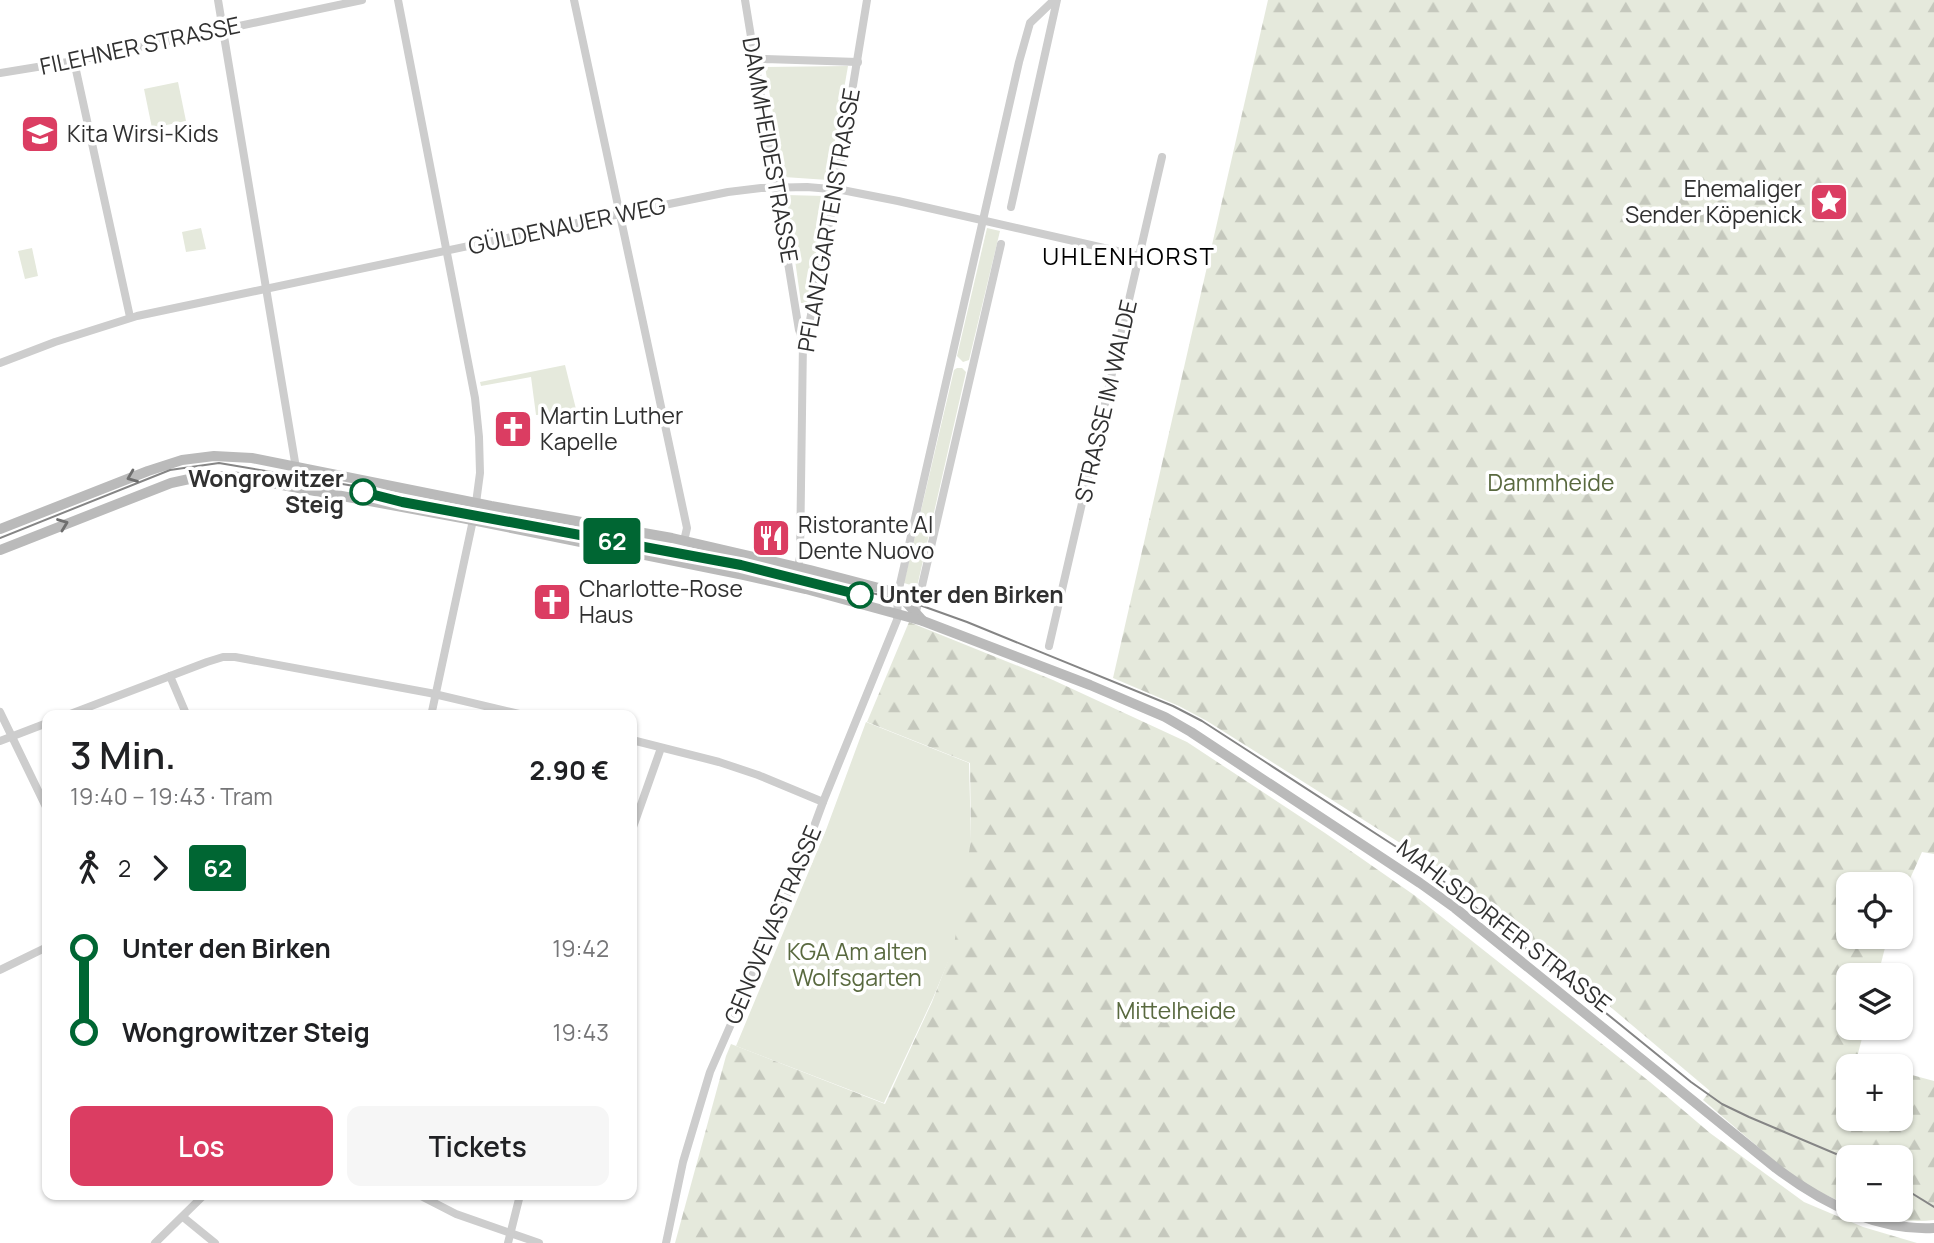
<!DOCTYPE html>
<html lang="de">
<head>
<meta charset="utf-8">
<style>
	body { margin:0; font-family:Manrope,sans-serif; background:#f6f6f6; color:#202124; height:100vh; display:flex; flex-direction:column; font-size:26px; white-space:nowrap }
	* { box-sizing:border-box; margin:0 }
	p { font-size:23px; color:#757577 }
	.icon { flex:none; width:38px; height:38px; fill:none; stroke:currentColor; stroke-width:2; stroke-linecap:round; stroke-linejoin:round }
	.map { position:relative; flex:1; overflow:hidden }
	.panel { position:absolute; left:42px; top:710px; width:595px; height:490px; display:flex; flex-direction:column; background:#fff; border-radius:14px; box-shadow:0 2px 5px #0004 }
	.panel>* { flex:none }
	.badge { padding:0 14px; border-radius:5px; font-size:24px; line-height:46px }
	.buttons { position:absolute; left:1836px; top:872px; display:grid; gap:14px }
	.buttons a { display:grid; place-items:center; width:77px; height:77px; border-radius:14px; background:#fff; box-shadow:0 2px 5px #0004; font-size:35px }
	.map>.badge { position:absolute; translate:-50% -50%; box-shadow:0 0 0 4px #fff }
	.legs { display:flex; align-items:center; gap:10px; height:77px; padding:0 28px; font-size:23px }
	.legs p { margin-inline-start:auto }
	.headline { display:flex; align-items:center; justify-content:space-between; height:119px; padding:0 28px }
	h1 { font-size:38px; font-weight:600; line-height:52px }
	.cta { display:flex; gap:14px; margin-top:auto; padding:14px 28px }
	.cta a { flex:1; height:80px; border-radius:14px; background:#db3d62; color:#fff; font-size:28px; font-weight:600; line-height:80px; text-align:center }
	.cta a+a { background:#f6f6f6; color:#202124 }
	ul { padding:0 28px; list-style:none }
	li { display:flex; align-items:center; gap:24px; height:84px; font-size:26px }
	li i { display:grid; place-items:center; width:10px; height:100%; margin:0 9px; background:currentColor }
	li i::after { content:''; width:18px; height:18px; margin:-9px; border:5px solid; border-radius:50%; background:#fff }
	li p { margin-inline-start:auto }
	li:first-child i { background:linear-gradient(#0000 50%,currentColor 0) }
	li:last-child i { background:linear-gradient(currentColor 50%,#0000 0) }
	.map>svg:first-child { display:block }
	.green { fill:#e5e9dc }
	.forest { fill:url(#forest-firs) }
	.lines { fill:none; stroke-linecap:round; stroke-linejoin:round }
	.minor { stroke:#cdcdcd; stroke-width:8 }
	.secondary { stroke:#bababa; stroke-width:10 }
	.tram { stroke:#858585; stroke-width:2 }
	.oneway { stroke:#6e6e6e }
	.line-1-casing { stroke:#fff; stroke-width:16 }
	.line-1 { stroke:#063; stroke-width:10 }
	.stop-1-dot { fill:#fff; stroke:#063; stroke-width:3.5 }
	.labels { text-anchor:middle; stroke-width:7; stroke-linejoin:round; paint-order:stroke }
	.street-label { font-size:23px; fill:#303030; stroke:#fff }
	.poi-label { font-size:23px; fill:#303030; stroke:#fff; text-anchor:start }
	.stop-label { font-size:23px; font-weight:bold; fill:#303030; stroke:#fff; text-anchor:end }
	.park-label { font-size:23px; fill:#59693f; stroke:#fff }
	.neighbourhood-label { font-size:24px; letter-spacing:2px; fill:#000; stroke:#fff }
</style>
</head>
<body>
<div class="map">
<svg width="1934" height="1243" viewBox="0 0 1934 1243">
	<defs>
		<pattern id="forest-firs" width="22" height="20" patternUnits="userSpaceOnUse" patternTransform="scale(1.75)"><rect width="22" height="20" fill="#e5e9dc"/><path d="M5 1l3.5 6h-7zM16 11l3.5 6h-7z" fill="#c5c8bd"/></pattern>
	</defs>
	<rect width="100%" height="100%" fill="#fff"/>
	<g class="green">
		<path d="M848,66L828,180L784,177L765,67Z"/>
		<path d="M178,82L186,121L152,128L144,89Z"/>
		<path d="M786,195L825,196L828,198L820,235L816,244L817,248L807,303H801Z"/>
		<path d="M201,228L206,249L186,252L182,232Z"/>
		<path d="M987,228L1000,231L969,360L963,362L957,356Z"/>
		<path d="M32,248L38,276L25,279L18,251Z"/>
		<path d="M565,365L577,413L536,415L531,377L481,386L480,382Z"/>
		<path d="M957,368H962L966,372L917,587L904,583L954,370Z"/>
		<path d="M866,722L969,763L971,840L966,886L955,945L933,998L884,1103L736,1046L826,830Z"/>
	</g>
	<g class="forest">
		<path d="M1268,0H1934V854L1922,852L1909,881L1902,879L1901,884H1848V936H1888L1878,975H1848V1027H1865L1856,1061L1873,1066H1848V1118H1900L1901,1072L1934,1081V1220C1910,1223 1881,1219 1858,1209H1900V1157H1848V1205L1817,1191L1791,1175L1703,1100L1710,1091L1562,966L1446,872L1207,721L1179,706L1113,678Z"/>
		<path d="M909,622L1053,680L1187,742L1325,833L1414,895L1650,1082L1710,1133L1804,1202L1863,1227L1917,1243H675L726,1056L731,1044L885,1104L932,1002L954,945L971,840L970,763L867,722Z"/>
	</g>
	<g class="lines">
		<g class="minor">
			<path d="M218,0L296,468"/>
			<path d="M398,0L475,398L479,437L480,473L476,503"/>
			<path d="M574,0L687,528L684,541"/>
			<path d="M745,0L799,330L803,341"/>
			<path d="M74,61L130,317"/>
			<path d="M755,61L765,59L858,62"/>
			<path d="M0,73L74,61L362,0"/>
			<path d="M1011,207L1057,0"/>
			<path d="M0,363L55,342L137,316L620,214L728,192L761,188L807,187L842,190L898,201L1139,256"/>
			<path d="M798,568L800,557L803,341L808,330L836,189L867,0"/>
			<path d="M915,616L1001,244"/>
			<path d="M1049,646L1162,157"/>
			<path d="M170,676L187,716"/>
			<path d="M0,712L47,809"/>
			<path d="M65,716L207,662L223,657H235L430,693L528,716"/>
			<path d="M431,716L473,520"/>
			<path d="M632,740L719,762L758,775L823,802"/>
			<path d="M0,741L47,723"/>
			<path d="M632,830L661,748"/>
			<path d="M0,970L47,947"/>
			<path d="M419,1195L456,1214L539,1243"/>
			<path d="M183,1217L215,1243"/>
			<path d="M155,1243L204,1195"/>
			<path d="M508,1243L520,1195"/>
			<path d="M666,1243L683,1162L710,1072L795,878L823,802L897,620L898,593L1019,62L1030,23L1054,0"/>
		</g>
		<g class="secondary">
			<path d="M0,529L148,471L182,460L214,456L252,458L491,506L672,538L810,570L898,593L923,621"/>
			<path d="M0,550L171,483L203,476H233L462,518L744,575L806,589L923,621L1090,685L1165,717L1191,732L1420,883L1455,908L1776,1168C1821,1202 1876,1231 1934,1228"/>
		</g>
		<g class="tram">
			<path d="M0,538L170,470L219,463L360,487L407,498L724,558L914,603L967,622L1173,706L1202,721L1267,763L1398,848L1443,881L1691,1082L1722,1104L1749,1117L1848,1159"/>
			<path d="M1900,1186L1934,1207"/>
		</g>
	</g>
	<defs><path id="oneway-chevron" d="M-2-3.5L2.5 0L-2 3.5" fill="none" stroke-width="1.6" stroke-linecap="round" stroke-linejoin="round" transform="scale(1.75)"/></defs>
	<g class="oneway">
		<use href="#oneway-chevron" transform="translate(132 477) rotate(158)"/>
		<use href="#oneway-chevron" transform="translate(63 524) rotate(-21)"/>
	</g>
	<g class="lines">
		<g class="line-1-casing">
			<path id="line-1" d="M363,492L402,502L741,565L860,595"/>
		</g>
		<use href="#line-1" class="line-1"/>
	</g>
	<defs>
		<g id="school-square" transform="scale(2.0125)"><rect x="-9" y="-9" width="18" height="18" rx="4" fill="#db3d62" stroke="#fff"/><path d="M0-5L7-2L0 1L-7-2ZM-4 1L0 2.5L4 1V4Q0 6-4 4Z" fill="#fff"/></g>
		<g id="sight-square" transform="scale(2.0125)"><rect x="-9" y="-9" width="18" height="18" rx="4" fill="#db3d62" stroke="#fff"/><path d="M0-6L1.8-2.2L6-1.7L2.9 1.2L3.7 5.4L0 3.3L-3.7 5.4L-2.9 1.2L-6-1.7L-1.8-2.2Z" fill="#fff"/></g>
		<g id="church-square" transform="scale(2.0125)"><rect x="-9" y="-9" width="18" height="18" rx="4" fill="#db3d62" stroke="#fff"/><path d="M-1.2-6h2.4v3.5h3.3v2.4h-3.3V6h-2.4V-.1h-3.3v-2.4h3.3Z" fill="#fff"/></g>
		<g id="restaurant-square" transform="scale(2.0125)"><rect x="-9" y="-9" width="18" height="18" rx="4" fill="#db3d62" stroke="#fff"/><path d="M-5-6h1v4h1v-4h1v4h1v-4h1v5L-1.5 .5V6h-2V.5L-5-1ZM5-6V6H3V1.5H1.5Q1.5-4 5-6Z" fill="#fff"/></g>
	</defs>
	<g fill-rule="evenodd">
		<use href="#school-square" x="40" y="134"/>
		<use href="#sight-square" x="1829" y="202"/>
		<use href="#church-square" x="513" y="429"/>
		<use href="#restaurant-square" x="771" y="538"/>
		<use href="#church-square" x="552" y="602"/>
	</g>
	<g class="stop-1-dot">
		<circle cx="363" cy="492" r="12"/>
		<circle cx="860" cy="595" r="12"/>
	</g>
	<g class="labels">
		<g class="street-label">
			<text transform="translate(140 46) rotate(-12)" y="8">FILEHNER STRASSE</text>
			<text transform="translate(770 150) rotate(80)" y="8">DAMMHEIDESTRASSE</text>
			<text transform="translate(829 220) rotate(-80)" y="8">PFLANZGARTENSTRASSE</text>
			<text transform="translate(567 226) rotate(-12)" y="8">GÜLDENAUER WEG</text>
			<text transform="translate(1106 401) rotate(-77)" y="8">STRASSE IM WALDE</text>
			<text transform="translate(773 925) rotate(-67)" y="8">GENOVEVASTRASSE</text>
			<text transform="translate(1504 926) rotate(38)" y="8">MAHLSDORFER STRASSE</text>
		</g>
		<g class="poi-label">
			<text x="67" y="142">Kita Wirsi-Kids</text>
			<text x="1802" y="197" text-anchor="end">Ehemaliger<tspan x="1802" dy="26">Sender Köpenick</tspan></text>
			<text x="540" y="424">Martin Luther<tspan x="540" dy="26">Kapelle</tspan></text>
			<text x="798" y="533">Ristorante Al<tspan x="798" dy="26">Dente Nuovo</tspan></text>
			<text x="579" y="597">Charlotte-Rose<tspan x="579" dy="26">Haus</tspan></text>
		</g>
		<g class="stop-label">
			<text x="344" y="487">Wongrowitzer<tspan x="344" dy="26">Steig</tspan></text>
			<text x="879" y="603" text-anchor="start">Unter den Birken</text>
		</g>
		<g class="park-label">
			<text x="1551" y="491">Dammheide</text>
			<text x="857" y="960">KGA Am alten<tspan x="857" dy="26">Wolfsgarten</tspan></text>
			<text x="1176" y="1019">Mittelheide</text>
		</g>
		<g class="neighbourhood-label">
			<text x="1129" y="265">UHLENHORST</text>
		</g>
	</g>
</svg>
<div class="buttons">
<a><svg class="icon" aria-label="locate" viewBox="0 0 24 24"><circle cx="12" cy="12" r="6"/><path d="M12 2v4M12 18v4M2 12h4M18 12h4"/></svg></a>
<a><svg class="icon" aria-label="layers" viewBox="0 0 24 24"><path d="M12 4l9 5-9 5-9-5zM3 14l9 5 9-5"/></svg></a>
<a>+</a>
<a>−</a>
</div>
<b class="badge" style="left:612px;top:541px;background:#063;color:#fff">62</b>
<section class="panel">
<div class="headline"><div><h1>3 Min.</h1><p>19:40 – 19:43 · Tram</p></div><b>2.90 €</b></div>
<div class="legs"><svg class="icon" aria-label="walk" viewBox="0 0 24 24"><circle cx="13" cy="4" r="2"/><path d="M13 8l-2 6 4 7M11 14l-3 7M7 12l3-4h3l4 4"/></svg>2<svg class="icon" aria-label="forward" viewBox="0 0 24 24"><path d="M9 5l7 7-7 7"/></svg><b class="badge" style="background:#063;color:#fff">62</b></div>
<ul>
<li><i style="color:#063"></i><b>Unter den Birken</b><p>19:42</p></li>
<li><i style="color:#063"></i><b>Wongrowitzer Steig</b><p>19:43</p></li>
</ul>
<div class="cta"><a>Los</a><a>Tickets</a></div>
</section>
</div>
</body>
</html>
